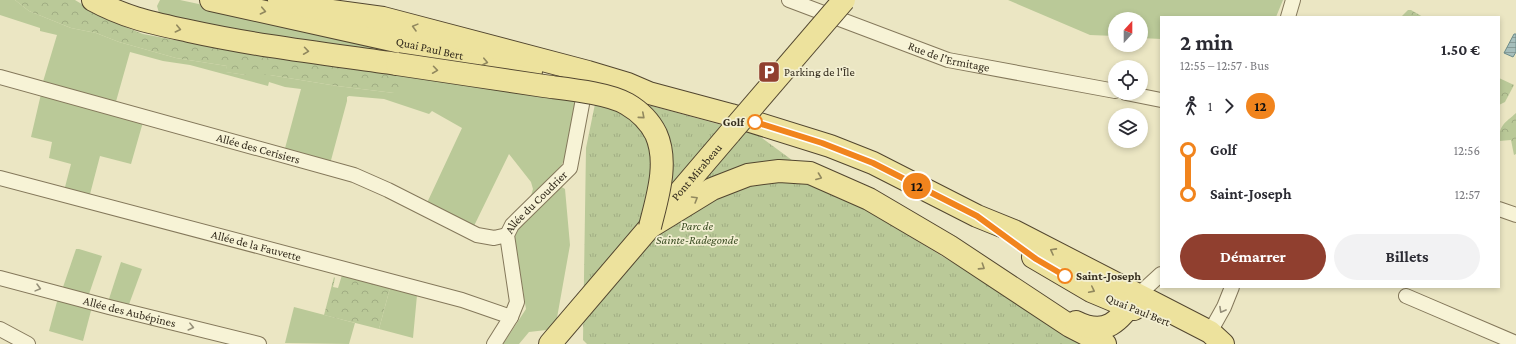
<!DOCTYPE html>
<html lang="fr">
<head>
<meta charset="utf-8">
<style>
	body { margin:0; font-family:"Crimson Pro",serif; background:#f2f2f3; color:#2b2b33; height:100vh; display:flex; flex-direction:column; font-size:15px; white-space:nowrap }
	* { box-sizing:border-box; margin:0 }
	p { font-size:13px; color:#7c7c81 }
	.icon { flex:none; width:22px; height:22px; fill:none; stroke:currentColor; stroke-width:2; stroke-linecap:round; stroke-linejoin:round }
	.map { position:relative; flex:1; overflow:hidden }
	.details { position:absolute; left:1160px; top:16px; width:340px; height:272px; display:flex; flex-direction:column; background:#fff; border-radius:0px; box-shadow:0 2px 6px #0003 }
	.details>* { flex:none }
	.badge { padding:0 8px; border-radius:13px; font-size:14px; line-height:26px }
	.needle { width:26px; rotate:21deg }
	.tools { position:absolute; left:1108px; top:12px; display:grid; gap:8px }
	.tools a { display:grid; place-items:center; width:40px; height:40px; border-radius:50%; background:#fff; box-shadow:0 2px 6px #0003; font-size:20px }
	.map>.badge { position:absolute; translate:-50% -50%; box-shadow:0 0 0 2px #fff }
	.legs { display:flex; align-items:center; gap:6px; height:44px; padding:0 20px; font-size:13px }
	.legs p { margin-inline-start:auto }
	.head { display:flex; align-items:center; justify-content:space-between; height:68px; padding:0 20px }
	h1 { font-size:22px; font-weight:700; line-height:30px }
	.cta { display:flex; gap:8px; margin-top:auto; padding:8px 20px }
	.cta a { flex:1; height:46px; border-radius:24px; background:#903f2f; color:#fff; font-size:16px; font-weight:700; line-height:46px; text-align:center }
	.cta a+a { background:#f2f2f3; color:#2b2b33 }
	ul { padding:0 20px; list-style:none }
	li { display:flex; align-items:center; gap:14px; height:44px; font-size:15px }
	li i { display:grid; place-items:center; width:6px; height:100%; margin:0 5px; background:currentColor }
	li i::after { content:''; width:10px; height:10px; margin:-5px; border:3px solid; border-radius:50%; background:#fff }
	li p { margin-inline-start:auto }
	li:first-child i { background:linear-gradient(#0000 50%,currentColor 0) }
	li:last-child i { background:linear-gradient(currentColor 50%,#0000 0) }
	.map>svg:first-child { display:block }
	.green { fill:#bac998 }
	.forest { fill:url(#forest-crowns) }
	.park { fill:url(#park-tufts) }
	.water { fill:url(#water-rules); stroke:#6d8c8a }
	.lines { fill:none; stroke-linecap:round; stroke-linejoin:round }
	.street-casing { stroke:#84785b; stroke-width:16 }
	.primary-casing { stroke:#52462f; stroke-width:24 }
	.street { stroke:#f7f3d6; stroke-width:14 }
	.primary { stroke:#ede29d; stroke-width:22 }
	.primary-bridge-casing { stroke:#52462f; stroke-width:24; stroke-linecap:butt }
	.primary-bridge { stroke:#ede29d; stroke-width:22 }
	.oneway { stroke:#91885e }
	.oneway2 { stroke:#96907a }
	.line-1-casing { stroke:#fff; stroke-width:9 }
	.line-1 { stroke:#f1841d; stroke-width:6 }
	.stop-1-dot { fill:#fff; stroke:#f1841d; stroke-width:2 }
	.labels { text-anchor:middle; stroke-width:3.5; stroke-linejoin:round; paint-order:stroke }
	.street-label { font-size:12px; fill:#352d1e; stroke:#f3efd2 }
	.poi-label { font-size:12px; fill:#352d1e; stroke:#f3efd2; text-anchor:start }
	.stop-label { font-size:12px; font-weight:bold; fill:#352d1e; stroke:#f3efd2; text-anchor:end }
	.park-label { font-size:12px; font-style:italic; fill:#3e5026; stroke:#f3efd2 }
</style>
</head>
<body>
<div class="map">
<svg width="1516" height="344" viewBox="0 0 1516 344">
	<defs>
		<pattern id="forest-crowns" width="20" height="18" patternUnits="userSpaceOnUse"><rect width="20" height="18" fill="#bac998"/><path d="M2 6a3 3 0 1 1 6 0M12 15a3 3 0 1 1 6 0" fill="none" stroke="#a0ad83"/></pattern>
		<pattern id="park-tufts" width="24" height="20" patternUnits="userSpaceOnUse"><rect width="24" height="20" fill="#bac998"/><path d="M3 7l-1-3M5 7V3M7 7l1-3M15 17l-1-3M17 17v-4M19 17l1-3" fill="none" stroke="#a0ad83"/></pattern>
		<pattern id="water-rules" width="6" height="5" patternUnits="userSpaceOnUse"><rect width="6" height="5" fill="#a5bebb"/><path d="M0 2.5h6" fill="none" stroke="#879b97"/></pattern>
	</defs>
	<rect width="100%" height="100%" fill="#ebe6c3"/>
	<g class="green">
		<path d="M0,0H15L29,11L71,28L96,33L119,42L176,58L227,66L226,72L246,75H270L337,86L394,93L391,70L577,97L567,154L561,166L530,199L533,189L531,182L509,154L473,228L426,205L462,128L432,111L429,114L384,99L349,96L347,97V101L330,164L284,152L301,89L285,87L269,82L268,86L190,65L163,61L130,52L115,105L42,85L57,35L40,31V28L0,15Z"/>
		<path d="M160,0H180L359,38L403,50L391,55L232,32L159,13L157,6Z"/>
		<path d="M1008,0H1283L1276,17H1161V39L1141,38V19H1115V36L1090,35Z"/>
		<path d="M41,94L143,122L131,164L100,156L89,198L64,191L71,164L49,158L52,142L31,137Z"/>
		<path d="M560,186L565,189L570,245L555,329L529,332L519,344H503L526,309L514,235L518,228Z"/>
		<path d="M76,249H79L102,256L88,297L62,290Z"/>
		<path d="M121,262L142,269L128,307L108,302Z"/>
		<path d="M390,288L417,295L413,338L379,329Z"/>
		<path d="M58,298L92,307L83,341L49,331Z"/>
		<path d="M294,307L355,323L349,344L285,343Z"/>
	</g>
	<g class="forest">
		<path d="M15,0H75L108,20L143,34L196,44L391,70L399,81L400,90L394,93L337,86L270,75H246L225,72L227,66L176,58L119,42L96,33L71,28L29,11Z"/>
		<path d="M1408,10H1411L1423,17H1401Z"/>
		<path d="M1499,78L1514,85L1505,102L1499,105Z"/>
		<path d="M1516,113V154L1514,155L1511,140L1499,141C1499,125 1505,123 1516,113Z"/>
		<path d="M342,275L390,288L379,329L324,315L334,277L335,278L333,287L338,288Z"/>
	</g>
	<path class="park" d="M595,104L652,106L758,135L834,191L1088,344H587L583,340L586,148Z"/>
	<path class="water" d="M1514,34H1516V52L1513,57L1504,53Z"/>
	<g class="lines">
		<g class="street-casing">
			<g id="street">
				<path id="s1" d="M789,0L948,60L1115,91"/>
				<path d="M1288,17L1293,0"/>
				<path id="s2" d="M0,77L354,175L388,190L477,235L494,238L507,235"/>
				<path d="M1126,93L1161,100"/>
				<path id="s3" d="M0,178L462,300L511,317"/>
				<path d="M1499,209L1516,215"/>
				<path id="s4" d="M0,278L109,307L259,344"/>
				<path d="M1137,296L1161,274"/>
				<path d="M1406,296L1516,343"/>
				<path d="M0,329L28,344"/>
				<path d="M1210,332L1224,307L1232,287"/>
				<path id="s5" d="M494,344L511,317L517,302L507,235L512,225L518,219L570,168L586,83"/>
			</g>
		</g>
		<g class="primary-casing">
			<g id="primary">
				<path d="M93,0C126,18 153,23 189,31C257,46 327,54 397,64"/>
				<path id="s6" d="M211,0L531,71"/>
				<path d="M279,0L325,10L383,18L588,72L628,84L649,93L731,115L830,146L873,163L977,216L1014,231L1210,332L1223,344"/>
				<path d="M650,227L712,189L748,175L779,171L810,173L869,199L949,246L1070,326L1105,344"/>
				<path d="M1033,257L1091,291L1134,309"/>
				<path d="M1076,322C1108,338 1120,319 1137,296"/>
				<path id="s7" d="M550,344L730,133"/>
			</g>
		</g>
		<use href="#street" class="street"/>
		<use href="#primary" class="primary"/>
		<g class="primary-bridge-casing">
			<g id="primary-bridge">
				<path d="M397,64C446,71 495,79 544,86C566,89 609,93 627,104C639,111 650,122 656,134C669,163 657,198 650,227"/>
				<path d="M730,133L844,0"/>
			</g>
		</g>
		<use href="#primary-bridge" class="primary-bridge"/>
	</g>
	<defs><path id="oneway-chevron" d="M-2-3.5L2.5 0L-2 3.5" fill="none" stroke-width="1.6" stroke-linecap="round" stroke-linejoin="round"/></defs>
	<g class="oneway">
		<use href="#oneway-chevron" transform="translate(263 11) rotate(12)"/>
		<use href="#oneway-chevron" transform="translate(415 27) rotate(-165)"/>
		<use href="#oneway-chevron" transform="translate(178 29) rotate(13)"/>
		<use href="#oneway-chevron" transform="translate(306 51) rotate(8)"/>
		<use href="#oneway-chevron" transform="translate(485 62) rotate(13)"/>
		<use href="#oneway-chevron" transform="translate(435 70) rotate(8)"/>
		<use href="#oneway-chevron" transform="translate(642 116) rotate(41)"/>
		<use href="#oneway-chevron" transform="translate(819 177) rotate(21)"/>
		<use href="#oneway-chevron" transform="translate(695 199) rotate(-31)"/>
		<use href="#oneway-chevron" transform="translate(1053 251) rotate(-152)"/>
		<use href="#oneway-chevron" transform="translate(982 267) rotate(33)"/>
		<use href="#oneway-chevron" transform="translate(1092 290) rotate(26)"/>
	</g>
	<g class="oneway2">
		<use href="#oneway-chevron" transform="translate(38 288) rotate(15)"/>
		<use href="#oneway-chevron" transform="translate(1222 310) rotate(119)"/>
		<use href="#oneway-chevron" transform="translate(191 327) rotate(14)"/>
	</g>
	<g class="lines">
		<g class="line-1-casing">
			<path id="line-1" d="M755,122L822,143L873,163L977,216L1036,259L1065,276"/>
		</g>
		<use href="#line-1" class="line-1"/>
	</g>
	<defs>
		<g id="parking-square" transform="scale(1.15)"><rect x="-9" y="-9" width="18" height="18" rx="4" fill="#903f2f" stroke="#f3efd2"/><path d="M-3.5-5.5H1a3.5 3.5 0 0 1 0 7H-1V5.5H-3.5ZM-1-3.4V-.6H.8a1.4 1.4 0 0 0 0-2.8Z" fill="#fff"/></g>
	</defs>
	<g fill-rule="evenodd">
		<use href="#parking-square" x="769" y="72"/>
	</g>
	<g class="stop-1-dot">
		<circle cx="755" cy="122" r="7"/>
		<circle cx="1065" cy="276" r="7"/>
	</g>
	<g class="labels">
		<g class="street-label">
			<text dy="4" stroke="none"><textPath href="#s6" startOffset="224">Quai Paul Bert</textPath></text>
			<text dy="4" stroke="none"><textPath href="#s1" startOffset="170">Rue de l'Ermitage</textPath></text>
			<text dy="4" stroke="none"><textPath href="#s2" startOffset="268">Allée des Cerisiers</textPath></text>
			<text dy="4" stroke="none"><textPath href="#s7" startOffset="226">Pont Mirabeau</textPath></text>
			<text dy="4" stroke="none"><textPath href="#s5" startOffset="160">Allée du Coudrier</textPath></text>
			<text dy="4" stroke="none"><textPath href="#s3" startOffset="265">Allée de la Fauvette</textPath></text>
			<text transform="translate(1138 310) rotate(22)" y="4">Quai Paul Bert</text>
			<text dy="4" stroke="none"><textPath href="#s4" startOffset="134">Allée des Aubépines</textPath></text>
		</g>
		<g class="poi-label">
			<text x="784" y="76">Parking de l'Île</text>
		</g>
		<g class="stop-label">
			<text x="744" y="126">Golf</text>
			<text x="1076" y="280" text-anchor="start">Saint-Joseph</text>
		</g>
		<g class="park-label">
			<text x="697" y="230">Parc de<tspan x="697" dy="14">Sainte-Radegonde</tspan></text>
		</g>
	</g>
</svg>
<div class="tools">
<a><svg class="needle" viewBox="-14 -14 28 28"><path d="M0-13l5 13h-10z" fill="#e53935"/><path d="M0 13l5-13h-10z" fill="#7c7c81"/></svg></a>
<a><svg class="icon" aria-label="locate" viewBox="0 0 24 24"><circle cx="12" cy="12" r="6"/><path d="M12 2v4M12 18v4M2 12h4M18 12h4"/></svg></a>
<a><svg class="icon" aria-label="layers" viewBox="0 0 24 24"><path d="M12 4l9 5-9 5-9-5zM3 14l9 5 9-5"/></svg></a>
</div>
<b class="badge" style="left:917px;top:186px;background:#f1841d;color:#111">12</b>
<section class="details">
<div class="head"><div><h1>2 min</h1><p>12:55 – 12:57 · Bus</p></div><b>1.50 €</b></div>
<div class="legs"><svg class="icon" aria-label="walk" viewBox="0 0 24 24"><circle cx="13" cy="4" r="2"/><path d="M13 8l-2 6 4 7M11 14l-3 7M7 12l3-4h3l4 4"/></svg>1<svg class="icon" aria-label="forward" viewBox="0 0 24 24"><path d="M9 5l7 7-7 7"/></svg><b class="badge" style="background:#f1841d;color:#111">12</b></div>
<ul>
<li><i style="color:#f1841d"></i><b>Golf</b><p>12:56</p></li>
<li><i style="color:#f1841d"></i><b>Saint-Joseph</b><p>12:57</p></li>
</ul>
<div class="cta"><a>Démarrer</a><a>Billets</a></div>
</section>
</div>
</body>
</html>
